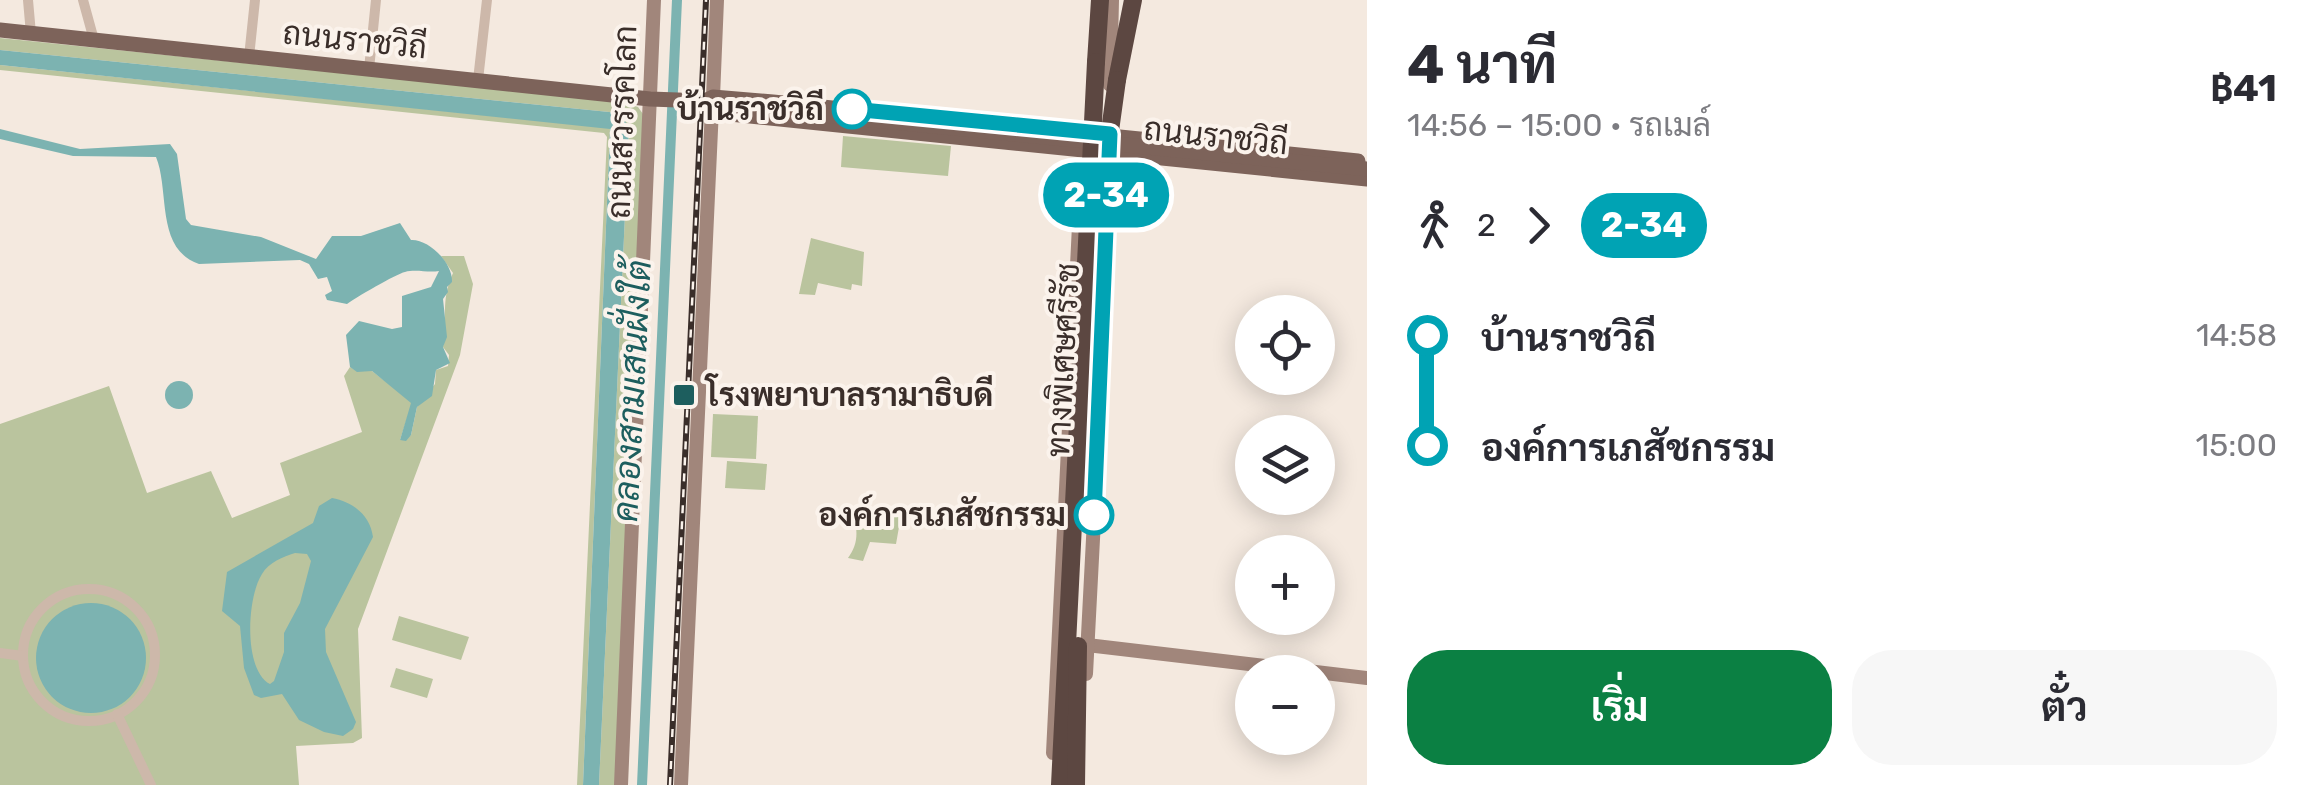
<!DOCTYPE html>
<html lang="th">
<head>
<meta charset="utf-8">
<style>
	body { margin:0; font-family:Rubik,Sarabun,sans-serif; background:#f7f7f7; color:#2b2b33; height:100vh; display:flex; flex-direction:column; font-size:38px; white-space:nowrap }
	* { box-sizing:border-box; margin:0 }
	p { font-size:32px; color:#7c7c81 }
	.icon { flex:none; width:55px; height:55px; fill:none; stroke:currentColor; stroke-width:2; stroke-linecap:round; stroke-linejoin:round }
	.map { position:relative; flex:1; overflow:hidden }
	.sheet { display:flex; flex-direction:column; background:#fff; width:950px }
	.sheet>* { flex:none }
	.badge { padding:0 20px; border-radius:32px; font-size:35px; line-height:65px }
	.buttons { position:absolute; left:1235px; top:295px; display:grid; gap:20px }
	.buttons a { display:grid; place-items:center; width:100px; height:100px; border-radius:50%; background:#fff; box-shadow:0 5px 25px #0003; font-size:50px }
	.map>.badge { position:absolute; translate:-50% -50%; box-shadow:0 0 0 5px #fff }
	.legs { display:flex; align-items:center; gap:15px; height:110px; padding:0 40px; font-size:32px }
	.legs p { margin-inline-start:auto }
	.head { display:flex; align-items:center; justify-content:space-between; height:170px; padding:0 40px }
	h1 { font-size:55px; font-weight:700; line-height:75px }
	.button { display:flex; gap:20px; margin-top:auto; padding:20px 40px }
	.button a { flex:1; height:115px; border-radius:40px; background:#0b8043; color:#fff; font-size:40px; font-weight:700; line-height:115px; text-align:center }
	.button a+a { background:#f7f7f7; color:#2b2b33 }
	ul { padding:0 40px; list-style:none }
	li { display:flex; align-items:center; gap:35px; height:110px; font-size:38px }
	li i { display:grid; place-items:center; width:15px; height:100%; margin:0 12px; background:currentColor }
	li i::after { content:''; width:25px; height:25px; margin:-12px; border:8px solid; border-radius:50%; background:#fff }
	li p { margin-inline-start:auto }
	li:first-child i { background:linear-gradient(#0000 50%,currentColor 0) }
	li:last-child i { background:linear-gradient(currentColor 50%,#0000 0) }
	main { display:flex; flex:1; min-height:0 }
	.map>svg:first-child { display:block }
	.green { fill:#bac49e }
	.water { fill:#7cb3b1; fill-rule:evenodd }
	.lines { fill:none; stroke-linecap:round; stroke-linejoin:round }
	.canal { stroke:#7cb3b1; stroke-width:10 }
	.street { stroke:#cdb8aa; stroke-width:10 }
	.secondary { stroke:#a1867b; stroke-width:14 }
	.primary { stroke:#7d635a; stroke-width:15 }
	.highway { stroke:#5c4741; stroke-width:18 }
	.rail-casing { stroke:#3a2e2a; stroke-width:6 }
	.rail { stroke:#fbf3ec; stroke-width:2.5; stroke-dasharray:8; stroke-linecap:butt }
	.primary-bridge { stroke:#7d635a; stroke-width:15 }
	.highway-bridge { stroke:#5c4741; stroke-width:18 }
	.line-1-casing { stroke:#fff; stroke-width:22 }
	.line-1 { stroke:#00a3b4; stroke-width:15 }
	.stop-1-dot { fill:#fff; stroke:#00a3b4; stroke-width:5 }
	.poi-dot { fill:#1d5e5e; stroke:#fbf3ec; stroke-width:4 }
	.labels { text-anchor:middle; stroke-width:8; stroke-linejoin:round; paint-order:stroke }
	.street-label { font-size:32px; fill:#3a2e2a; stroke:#fbf3ec }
	.stop-label { font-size:32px; font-weight:bold; fill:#3a2e2a; stroke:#fbf3ec; text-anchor:end }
	.poi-label { font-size:32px; font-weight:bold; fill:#3a2e2a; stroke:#fbf3ec; text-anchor:start }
	.water-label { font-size:35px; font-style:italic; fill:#1d5e5e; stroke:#fbf3ec }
</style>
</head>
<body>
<main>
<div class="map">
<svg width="1367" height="785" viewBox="0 0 1367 785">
	<rect width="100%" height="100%" fill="#f4e9df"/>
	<g class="green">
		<path d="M0,38L623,102L638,107L643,114L616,785H599L629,127L619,113L0,50Z"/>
		<path d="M0,65L610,128L583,785H577L607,137L604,133L0,70Z"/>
		<path d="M843,136L951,146L948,176L841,167Z"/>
		<path d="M811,238L864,252L862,286L852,284L851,290L818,283L815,295L799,294Z"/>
		<path d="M441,256H464L473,284L460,355L358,629L362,738L353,743L296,746L299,785H0V424L109,386L147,493L211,471L232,518L290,495L280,463L362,432L344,376L350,367L357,371H372C384,381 402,392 412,403L400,440L411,435L417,407L435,384L436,370L448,366L449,355L443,347C448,317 440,302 453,273Z"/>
		<path d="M713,414L758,416L756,459L711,457Z"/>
		<path d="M727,461L767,464L765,490L725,488Z"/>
		<path d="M850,508L902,510L896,544L870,542L863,561L848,558C860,542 858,526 850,508Z"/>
		<path d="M399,616L469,637L461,660L392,640Z"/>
		<path d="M396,668L433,679L427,698L390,687Z"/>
	</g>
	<g class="water">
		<path d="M0,50L619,113L629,127L599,785H583L610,129L0,65Z"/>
		<path d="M0,129L80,149L170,144L177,154L186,219L191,225L261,237L316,259L332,236H361L400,223L411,240C429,239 453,263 452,282L447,287L448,292L443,299L447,337L443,347L450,363L436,370L432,396L417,407L411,435L406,441L400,440L411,403L372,371L357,372L350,367L346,335L359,321L392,329L402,327V296L431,287L439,271C428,273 416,269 405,272C396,274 355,298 347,304L327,300L325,295L332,291L327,277L318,279L309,264L300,260L199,264C155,249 170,191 156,157L73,156L0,139Z"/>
		<circle cx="179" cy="395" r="14"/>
		<path d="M332,498C353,502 370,515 373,537L325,629L326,652L356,722L353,729L343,736L324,732L299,720L282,694L261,698L254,695L244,668L240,626L222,611L227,572L313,523L319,506ZM295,553L307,554L311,561L300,603L284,633V652L274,681L270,684C243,670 247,597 262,574C269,562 283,557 295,553Z"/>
		<circle cx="91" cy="658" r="55"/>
	</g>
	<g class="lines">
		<path class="canal" d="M642,785L677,0"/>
		<g class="street">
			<path d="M28,0L31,34"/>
			<path d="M83,0L94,40"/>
			<path d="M249,57L255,0"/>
			<path d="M369,69L376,0"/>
			<path d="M478,80L487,0"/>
			<circle cx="89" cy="655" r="66"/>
			<path d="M0,653L23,656"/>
			<path d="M117,714L151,785"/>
		</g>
		<g class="secondary">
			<path d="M1110,85L1112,0"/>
			<path d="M713,97L717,0"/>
			<path d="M1087,645L1367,678"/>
			<path d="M1086,674L1096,481"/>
			<path d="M1053,753L1080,205"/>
			<path d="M621,785L654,0"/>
			<path d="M681,785L712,108"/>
		</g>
		<g class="primary">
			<path d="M0,30L650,99L705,101L713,97L773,102L1358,161"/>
			<path d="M705,101L730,114L1367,179"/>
		</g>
		<g class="highway">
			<path d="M1096,62L1100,0"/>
			<path d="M1117,80L1133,0"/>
		</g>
		<g class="rail-casing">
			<path id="rail" d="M670,785L706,0"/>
		</g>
		<use href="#rail" class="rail"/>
		<path class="primary-bridge" d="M762,109L1367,169"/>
		<g class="highway-bridge">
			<path d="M1086,500L1104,174L1117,80"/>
			<path d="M1060,785L1096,62"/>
			<path d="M1076,785L1078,646"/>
		</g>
	</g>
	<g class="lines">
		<g class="line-1-casing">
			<path id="line-1" d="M852,109L1110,134L1094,515"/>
		</g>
		<use href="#line-1" class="line-1"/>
	</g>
	<g class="stop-1-dot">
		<circle cx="852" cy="109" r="18"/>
		<circle cx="1094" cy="515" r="18"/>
	</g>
	<rect class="poi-dot" x="672" y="383" width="24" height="24" rx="5"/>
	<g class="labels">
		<g class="street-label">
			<text transform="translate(355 40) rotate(6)" y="11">ถนนราชวิถี</text>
			<text transform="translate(622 122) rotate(-88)" y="11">ถนนสวรรคโลก</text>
			<text transform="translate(1216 136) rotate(6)" y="11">ถนนราชวิถี</text>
			<text transform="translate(1063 360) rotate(-87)" y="11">ทางพิเศษศรีรัช</text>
		</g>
		<g class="stop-label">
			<text x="824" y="120">บ้านราชวิถี</text>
			<text x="1066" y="526">องค์การเภสัชกรรม</text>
		</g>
		<g class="poi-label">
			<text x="706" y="406">โรงพยาบาลรามาธิบดี</text>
		</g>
		<g class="water-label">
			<text transform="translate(632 391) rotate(-87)" y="12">คลองสามเสนฝั่งใต้</text>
		</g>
	</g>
</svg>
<div class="buttons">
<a><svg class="icon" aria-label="locate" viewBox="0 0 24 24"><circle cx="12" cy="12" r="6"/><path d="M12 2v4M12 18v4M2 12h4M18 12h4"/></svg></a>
<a><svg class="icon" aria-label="layers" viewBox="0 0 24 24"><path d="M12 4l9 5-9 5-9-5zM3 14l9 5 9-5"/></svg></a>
<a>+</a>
<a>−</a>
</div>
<b class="badge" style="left:1106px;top:195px;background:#00a3b4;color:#fff">2-34</b>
</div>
<section class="sheet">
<div class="head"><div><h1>4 นาที</h1><p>14:56 – 15:00 · รถเมล์</p></div><b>฿41</b></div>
<div class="legs"><svg class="icon" aria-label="walk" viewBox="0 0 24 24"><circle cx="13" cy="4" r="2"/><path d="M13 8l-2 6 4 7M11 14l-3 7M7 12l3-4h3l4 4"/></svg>2<svg class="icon" aria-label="forward" viewBox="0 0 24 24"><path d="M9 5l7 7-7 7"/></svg><b class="badge" style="background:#00a3b4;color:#fff">2-34</b></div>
<ul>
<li><i style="color:#00a3b4"></i><b>บ้านราชวิถี</b><p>14:58</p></li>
<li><i style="color:#00a3b4"></i><b>องค์การเภสัชกรรม</b><p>15:00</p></li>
</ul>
<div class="button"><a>เริ่ม</a><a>ตั๋ว</a></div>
</section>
</main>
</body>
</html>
